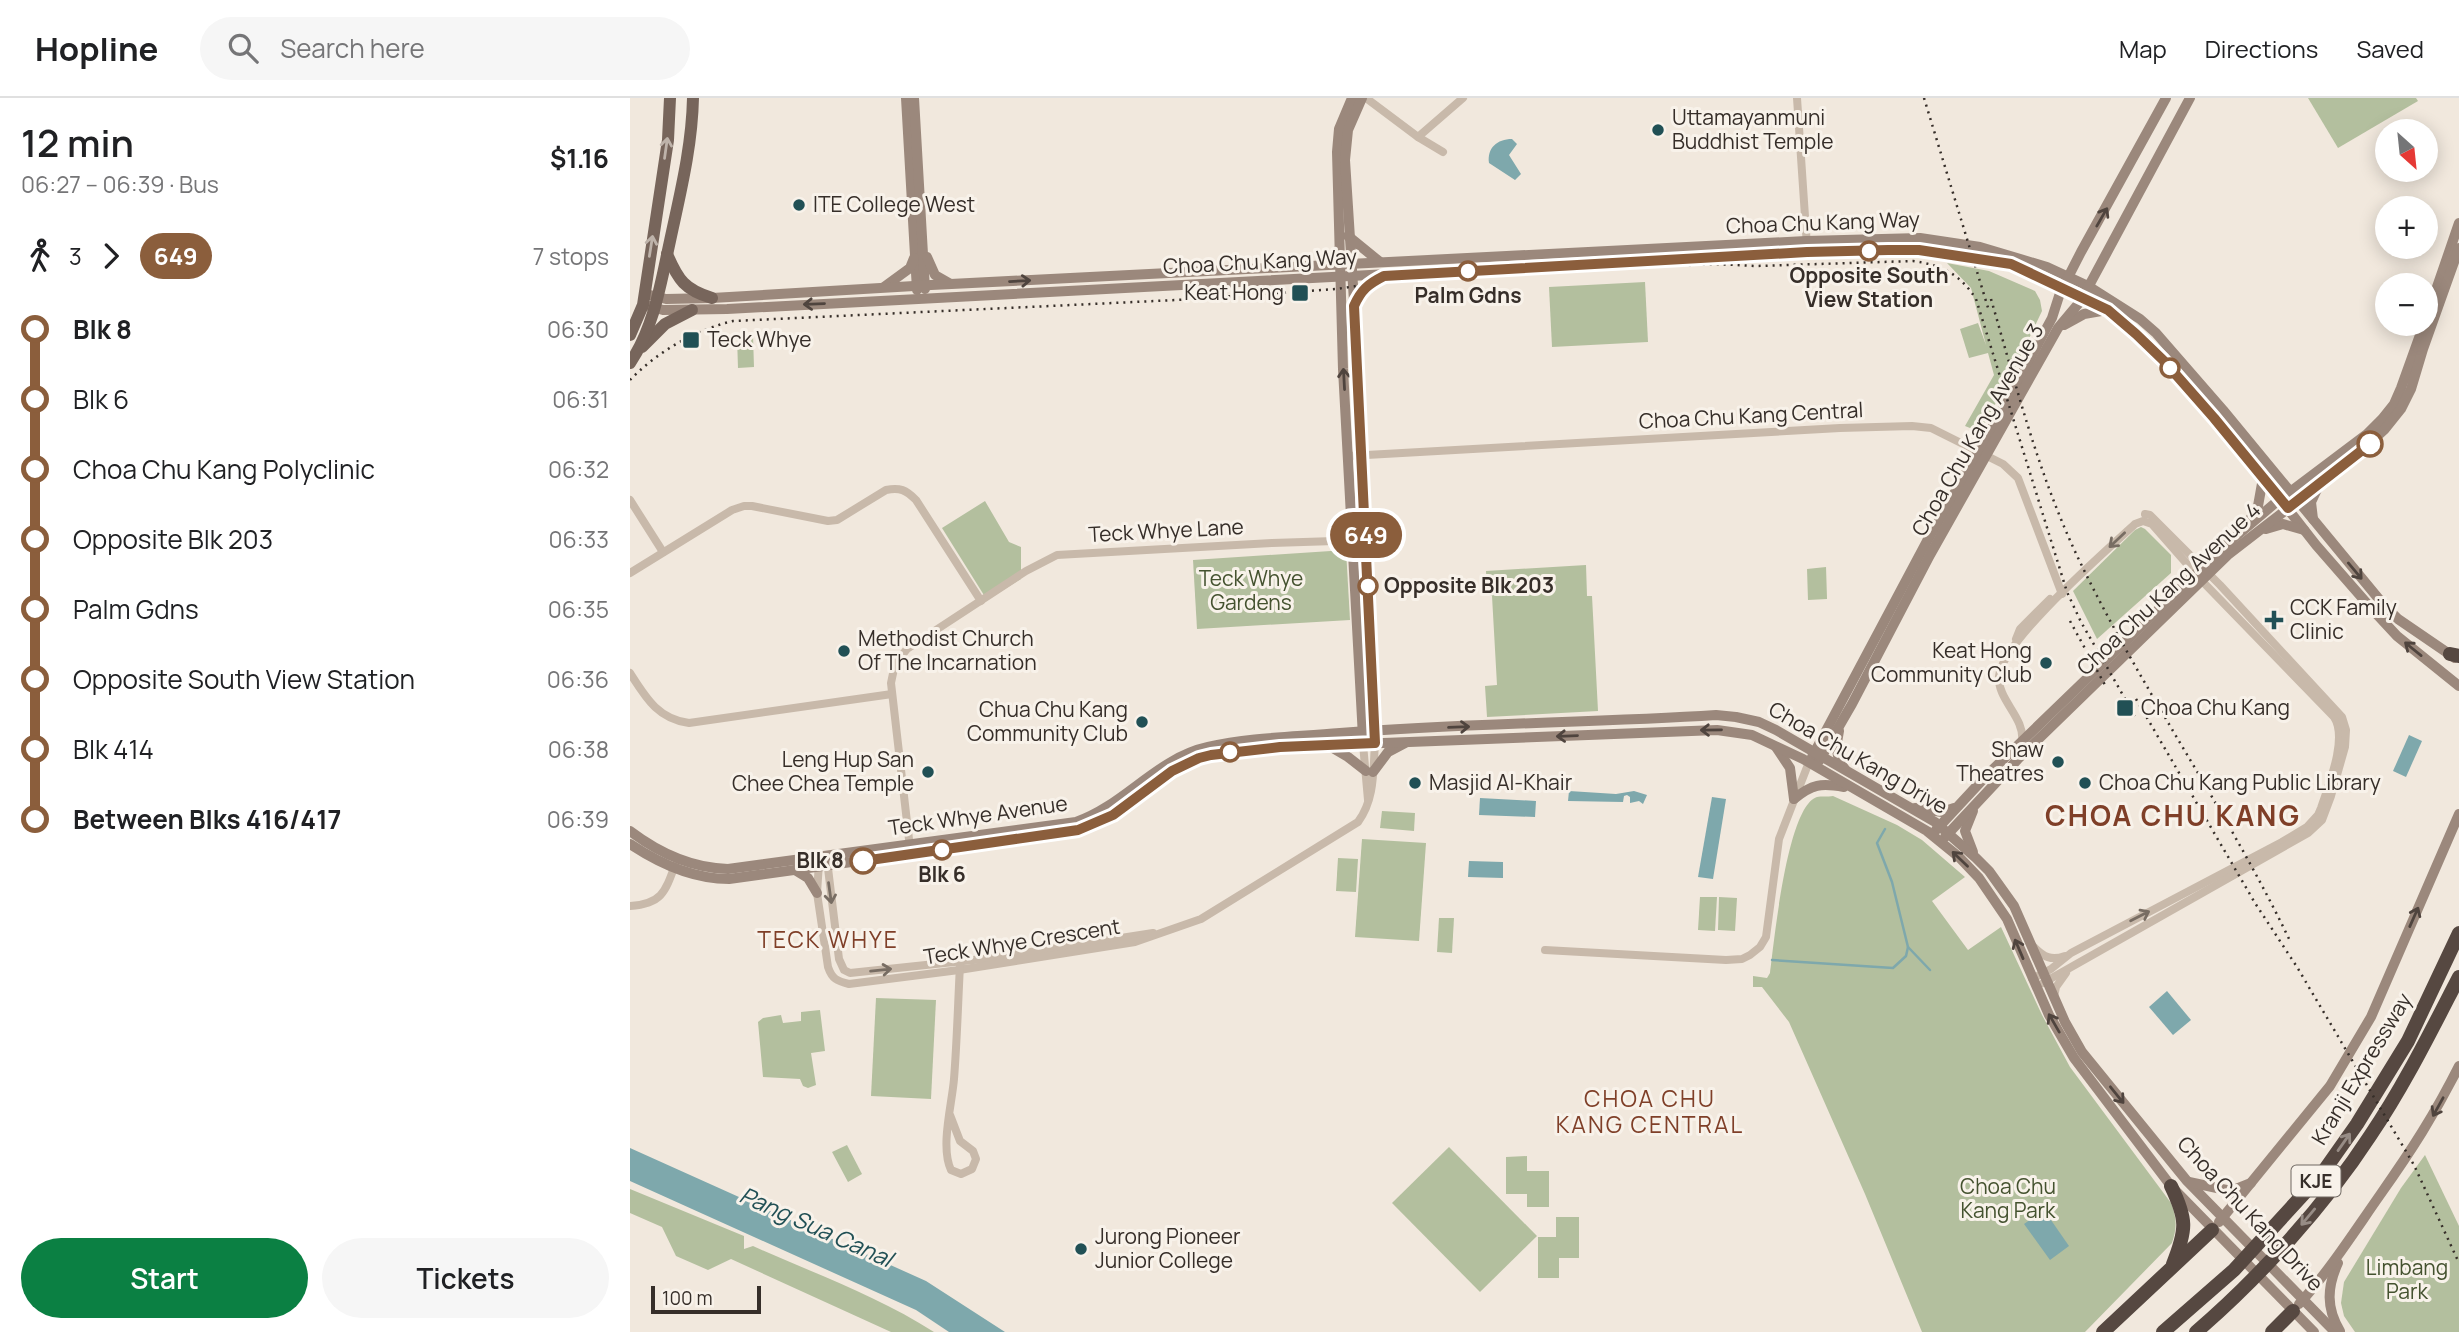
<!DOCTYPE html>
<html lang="en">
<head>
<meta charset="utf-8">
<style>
	body { margin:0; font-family:Manrope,sans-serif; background:#f6f6f6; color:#202124; height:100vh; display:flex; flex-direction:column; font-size:26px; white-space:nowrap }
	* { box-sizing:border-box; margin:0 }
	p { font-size:23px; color:#757577 }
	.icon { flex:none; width:38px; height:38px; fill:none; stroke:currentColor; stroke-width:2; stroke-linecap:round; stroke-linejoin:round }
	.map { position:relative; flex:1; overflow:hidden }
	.sheet { display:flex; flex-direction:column; background:#fff; width:630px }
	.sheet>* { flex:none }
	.badge { padding:0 14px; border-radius:23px; font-size:24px; line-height:46px }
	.needle { width:46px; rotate:153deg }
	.fabs { position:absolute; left:1745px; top:21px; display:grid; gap:14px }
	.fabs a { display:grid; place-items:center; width:63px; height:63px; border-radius:50%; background:#fff; box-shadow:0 4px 18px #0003; font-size:35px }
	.scale { position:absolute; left:21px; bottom:18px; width:110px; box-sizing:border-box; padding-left:7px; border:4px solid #362e29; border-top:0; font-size:19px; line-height:24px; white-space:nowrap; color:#362e29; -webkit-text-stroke:5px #f8f2ea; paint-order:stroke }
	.map>.badge { position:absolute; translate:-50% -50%; box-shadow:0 0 0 4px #fff }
	.legs { display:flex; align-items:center; gap:10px; height:77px; padding:0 21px; font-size:23px }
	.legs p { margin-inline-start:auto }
	.overview { display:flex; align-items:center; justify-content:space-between; height:119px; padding:0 21px }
	h1 { font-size:38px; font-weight:600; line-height:52px }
	.action { display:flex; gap:14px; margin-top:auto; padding:14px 21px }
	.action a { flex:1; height:80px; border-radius:42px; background:#0b8043; color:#fff; font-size:28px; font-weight:600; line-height:80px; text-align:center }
	.action a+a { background:#f6f6f6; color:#202124 }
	ul { padding:0 21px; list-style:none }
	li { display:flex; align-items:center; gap:24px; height:70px; font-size:26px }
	li i { display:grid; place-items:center; width:10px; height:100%; margin:0 9px; background:currentColor }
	li i::after { content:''; width:18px; height:18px; margin:-9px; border:5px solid; border-radius:50%; background:#fff }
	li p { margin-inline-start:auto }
	li:first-child i { background:linear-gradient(#0000 50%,currentColor 0) }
	li:last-child i { background:linear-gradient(currentColor 50%,#0000 0) }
	header { display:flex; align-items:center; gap:42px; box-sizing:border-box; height:98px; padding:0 35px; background:#fff; border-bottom:2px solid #e0e0e0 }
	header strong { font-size:33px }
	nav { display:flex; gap:38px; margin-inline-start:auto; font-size:24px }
	.search { width:490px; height:63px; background:#f6f6f6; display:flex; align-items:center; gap:18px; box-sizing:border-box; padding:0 24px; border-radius:38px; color:#757577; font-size:26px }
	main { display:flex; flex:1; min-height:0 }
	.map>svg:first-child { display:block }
	.green { fill:#b3bf9e }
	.water { fill:#7ea8ac }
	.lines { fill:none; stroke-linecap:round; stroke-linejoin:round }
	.stream { stroke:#7ea8ac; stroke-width:2.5 }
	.street { stroke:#c8b9aa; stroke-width:8 }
	.secondary { stroke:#9b887c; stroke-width:10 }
	.primary { stroke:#77655b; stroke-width:12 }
	.highway { stroke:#564841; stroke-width:14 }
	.rail { stroke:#362e29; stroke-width:2.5; stroke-dasharray:2 5; stroke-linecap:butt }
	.oneway { stroke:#beb3aa }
	.oneway2 { stroke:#4f443e }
	.oneway3 { stroke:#786d63 }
	.oneway4 { stroke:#978c85 }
	.line-1-casing { stroke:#fff; stroke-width:16 }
	.line-1 { stroke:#8b5e3c; stroke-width:10 }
	.poi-dot { fill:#215055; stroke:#f8f2ea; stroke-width:2.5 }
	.stop-1-dot { fill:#fff; stroke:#8b5e3c; stroke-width:3.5 }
	.labels { text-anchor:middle; stroke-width:6; stroke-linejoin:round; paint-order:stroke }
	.shield { fill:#f8f2ea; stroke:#706963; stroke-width:2 }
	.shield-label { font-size:19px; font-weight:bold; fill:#362e29 }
	.poi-label { font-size:21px; fill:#362e29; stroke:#f8f2ea; text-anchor:start }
	.street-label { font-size:21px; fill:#362e29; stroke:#f8f2ea }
	.stop-label { font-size:21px; font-weight:bold; fill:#362e29; stroke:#f8f2ea }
	.park-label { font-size:21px; fill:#44522f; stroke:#f8f2ea }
	.neighbourhood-label { font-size:23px; letter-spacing:2px; fill:#7f3f28; stroke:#f8f2ea }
	.water-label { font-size:23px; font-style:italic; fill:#215055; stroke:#f8f2ea }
	.district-label { font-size:28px; font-weight:bold; letter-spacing:2px; fill:#7f3f28; stroke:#f8f2ea }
</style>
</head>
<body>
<header>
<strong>Hopline</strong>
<div class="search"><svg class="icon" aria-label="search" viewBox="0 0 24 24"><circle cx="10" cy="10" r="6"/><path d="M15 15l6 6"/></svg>Search here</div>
<nav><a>Map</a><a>Directions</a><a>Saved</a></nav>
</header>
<main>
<section class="sheet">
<div class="overview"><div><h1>12 min</h1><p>06:27 – 06:39 · Bus</p></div><b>$1.16</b></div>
<div class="legs"><svg class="icon" aria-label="walk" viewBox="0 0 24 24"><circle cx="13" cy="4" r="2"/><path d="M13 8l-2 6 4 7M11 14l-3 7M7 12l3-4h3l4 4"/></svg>3<svg class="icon" aria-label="forward" viewBox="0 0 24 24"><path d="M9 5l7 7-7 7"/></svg><b class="badge" style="background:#8b5e3c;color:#fff">649</b><p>7 stops</p></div>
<ul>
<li><i style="color:#8b5e3c"></i><b>Blk 8</b><p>06:30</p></li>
<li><i style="color:#8b5e3c"></i><span>Blk 6</span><p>06:31</p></li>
<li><i style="color:#8b5e3c"></i><span>Choa Chu Kang Polyclinic</span><p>06:32</p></li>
<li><i style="color:#8b5e3c"></i><span>Opposite Blk 203</span><p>06:33</p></li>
<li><i style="color:#8b5e3c"></i><span>Palm Gdns</span><p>06:35</p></li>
<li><i style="color:#8b5e3c"></i><span>Opposite South View Station</span><p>06:36</p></li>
<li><i style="color:#8b5e3c"></i><span>Blk 414</span><p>06:38</p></li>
<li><i style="color:#8b5e3c"></i><b>Between Blks 416/417</b><p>06:39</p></li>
</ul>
<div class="action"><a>Start</a><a>Tickets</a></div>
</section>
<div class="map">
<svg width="1829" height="1234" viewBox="0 0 1829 1234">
	<rect width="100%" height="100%" fill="#f1e8dd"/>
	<g class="green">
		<path d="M1678,0H1786L1788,3L1708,50Z"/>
		<path d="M1317,165L1359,173L1405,193L1410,202L1412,213L1385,270L1350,334L1335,328L1364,277L1358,255L1339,260L1330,231L1348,225L1356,247L1341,190Z"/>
		<path d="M1015,184L1018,244L922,249L919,189Z"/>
		<path d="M123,238L124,269L108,270L107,239Z"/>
		<path d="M355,403L379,444L391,449V481L357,502L312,430Z"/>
		<path d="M1511,429L1515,431L1541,457V475L1467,541L1443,493L1505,432Z"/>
		<path d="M716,452L720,522L567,531L563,462Z"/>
		<path d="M956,467L957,498H962L968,613L857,619L855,588L867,587L862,498H857L856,473Z"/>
		<path d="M1196,469L1197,501L1178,502L1177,471Z"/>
		<path d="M1203,698L1267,727L1292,742L1335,779L1302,803L1338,852L1371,829L1412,917L1440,969L1541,1105C1547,1120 1547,1130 1542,1145L1455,1234H1292L1235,1096L1159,924L1132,889H1123V878L1137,880L1140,875C1144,845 1157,708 1187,699C1191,698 1198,699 1203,698Z"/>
		<path d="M752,713L785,715L784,733L750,730Z"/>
		<path d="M732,741L796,745L789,843L725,839Z"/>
		<path d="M708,760L728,761L726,794L706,793Z"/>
		<path d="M1070,799H1087L1085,833L1068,832Z"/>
		<path d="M1089,799L1107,800L1105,833L1088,832Z"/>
		<path d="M809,820H824L822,855L807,854Z"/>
		<path d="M246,900L306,902L301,1001L241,998Z"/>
		<path d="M190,912L195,953L181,955L186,987L178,990L173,988L170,981L133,979L128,924L133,920L151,917L153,925L171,923V914Z"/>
		<path d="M217,1047L232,1076L218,1084L202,1054Z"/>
		<path d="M819,1049L907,1138L850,1194L762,1105Z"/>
		<path d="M1795,1057L1829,1128V1234H1725L1714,1218L1711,1205L1714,1184L1771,1090Z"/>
		<path d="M897,1058V1073H919V1109H897V1096H876V1059Z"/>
		<path d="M0,1091L114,1138V1151L123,1148C183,1175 248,1198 304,1234H261L101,1161L78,1172L46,1158L32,1129L0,1115Z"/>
		<path d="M926,1119H949V1160H929V1180H908V1139H926Z"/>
	</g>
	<g class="water">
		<path d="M882,41L887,46L879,57L891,76L885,82L859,65C857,50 867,41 882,41Z"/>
		<path d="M1779,637L1792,643L1776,679L1763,673Z"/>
		<path d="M939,693L986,696L1004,693L1017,697L1013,706L1009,703L1000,705V699L997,697L994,698L993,704L938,703Z"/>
		<path d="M1082,699L1096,701L1083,781L1068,779Z"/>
		<path d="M850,700L906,703L905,719L849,717Z"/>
		<path d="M839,763L873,764V780L838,779Z"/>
		<path d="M1537,893L1561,922L1543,937L1519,909Z"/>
		<path d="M0,1050L296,1183L375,1234H319L286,1212L0,1083Z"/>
		<path d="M1414,1112L1439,1148L1420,1162L1394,1126Z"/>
	</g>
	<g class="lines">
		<g class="stream">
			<path d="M1278,849L1300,872"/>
			<path d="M1142,862L1263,870L1276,858L1278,849L1262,784L1247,745L1255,731"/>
		</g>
		<g class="street">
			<path d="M736,0L788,39L813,54"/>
			<path d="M1167,0L1177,148"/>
			<path d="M788,39L833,0"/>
			<path d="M719,358L1210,330L1282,328L1301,330L1373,366L1388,380L1432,496"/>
			<path d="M0,402L33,454"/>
			<path d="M0,475L102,412L114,408H122L198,423L207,422L256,392C270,389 276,392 286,402L351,503"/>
			<path d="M1386,541L1390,531L1420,501"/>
			<path d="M0,575C16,600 28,621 59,625L262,596"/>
			<path d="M1392,643C1395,619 1367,602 1369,578C1372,543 1477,452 1505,426L1513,423L1522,426L1572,483L1704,619C1718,640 1699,686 1691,710L1688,717L1677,729L1652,744L1441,855L1421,871L1402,881"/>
			<path d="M733,646L738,702"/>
			<path d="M280,750L261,585L265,566L277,551L396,473L427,457L642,445L736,442"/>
			<path d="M197,762L209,861L214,872L220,875L362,860L523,835"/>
			<path d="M189,765L187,795L198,869C202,881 207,883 219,886L329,872L505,844L571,821L728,724C745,701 743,673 745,645"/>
			<path d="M0,808C31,806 35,795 45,767"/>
			<path d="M1404,849C1414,859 1421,863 1435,858"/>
			<path d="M915,852L1096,862L1112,861L1120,857L1130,849L1136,839L1149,741L1179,664"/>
			<path d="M1413,885L1678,735L1692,722L1701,698L1715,649L1716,632L1712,619L1590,487L1520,417L1515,416"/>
			<path d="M1424,899L1426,889L1436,875"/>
			<path d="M320,1017L330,1043L343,1053L346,1061L342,1071L331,1076L321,1072C310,1049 322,1006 324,981C327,943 328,905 330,867"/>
		</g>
		<g class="secondary">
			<path d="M276,0L287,192"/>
			<path d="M284,0L295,191"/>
			<path d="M722,0L709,31L707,54L713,271L733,639"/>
			<path d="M732,0L718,32L715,62L731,313L745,639"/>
			<path d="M718,138L750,164"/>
			<path d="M297,159L305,177L319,185"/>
			<path d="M254,189L280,170L284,160"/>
			<path d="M20,197L36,201L82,200L301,187L1176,143L1290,140L1350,149L1417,169L1458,188L1510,221L1526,235L1593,312L1753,506L1768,521L1825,560"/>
			<path d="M725,207C731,192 738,186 751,179"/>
			<path d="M19,208L33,212L97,211L1177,154L1289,152L1381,166L1478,212L1533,262L1608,347L1686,447L1741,510L1767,538L1829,588"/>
			<path d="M1796,221L1829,125"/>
			<path d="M1434,227L1454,216L1477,212"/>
			<path d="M1683,421L1681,404L1689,387"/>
			<path d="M1619,423L1628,408L1633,380"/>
			<path d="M1636,431L1653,426L1674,432"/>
			<path d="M1209,633C1206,647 1205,660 1215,671"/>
			<path d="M701,649L718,659L736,673"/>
			<path d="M1146,649L1160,670L1164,701"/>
			<path d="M1182,659L1297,443L1381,296L1422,220L1430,195L1451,154L1536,0"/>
			<path d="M1189,663L1222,606L1300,457L1428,230L1449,205L1461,184L1560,0"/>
			<path d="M743,674L758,654L775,645"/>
			<path d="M1164,701C1182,686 1191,685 1214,689"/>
			<path d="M1285,710L1312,714L1324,710"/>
			<path d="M1343,713L1335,733L1343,754"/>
			<path d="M1306,732L1357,677L1590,452L1644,406L1737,336L1752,321L1764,306L1771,290L1794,226"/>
			<path d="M0,733C29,755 62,770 98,771L446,724C495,707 527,660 578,649C621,639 666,639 710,635C835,625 961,625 1086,617L1106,619L1129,624L1146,632L1305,724L1346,760L1359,773L1384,808L1435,924L1452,954L1557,1083L1705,1234"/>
			<path d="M1315,739L1388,661L1599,456L1721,362L1755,331L1771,311L1781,291L1793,251L1829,150"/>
			<path d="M0,746C30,766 63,781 99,781L439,734C486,722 506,694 545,671C577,653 614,652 650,649L1087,632L1122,637L1173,661L1297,733L1329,759L1349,780L1377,821L1419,917L1444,960L1541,1088L1684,1234"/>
			<path d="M165,772L178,780L187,795"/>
			<path d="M1559,1084L1601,1093L1621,1085"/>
			<path d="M1589,1124L1700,988L1741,919L1829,716"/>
			<path d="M1708,1165C1697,1189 1696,1210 1710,1233"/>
			<path d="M1669,1206C1700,1172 1724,1134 1750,1097C1781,1053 1805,1016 1829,968"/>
		</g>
		<g class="primary">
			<path d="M37,156C48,182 55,192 82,200"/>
			<path d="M0,237L13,207L38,42L40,0"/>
			<path d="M12,249L35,226L62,212"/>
			<path d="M0,265C24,230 31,184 40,143C50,96 62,49 63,0"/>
		</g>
		<g class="highway">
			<path d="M1820,556L1829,558"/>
			<path d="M1541,1088C1557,1121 1557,1131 1543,1166"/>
			<path d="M1473,1234L1582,1132"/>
			<path d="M1533,1234L1604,1172L1691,1077L1727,1026L1778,943L1829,835"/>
			<path d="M1566,1234C1629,1180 1695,1107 1740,1038C1774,988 1801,933 1829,879"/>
			<path d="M1642,1234L1663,1213"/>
		</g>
		<g class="rail">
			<path d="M1294,0L1359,213"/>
			<path d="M1361,201C1387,291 1410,382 1451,466C1514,596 1599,715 1661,845"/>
			<path d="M0,282C27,254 65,232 103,223L546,202L706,191L801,177L1085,166L1126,168L1283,163C1312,167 1330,176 1346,201L1437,494L1451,524L1505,618"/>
			<path d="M1440,523L1475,587"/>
			<path d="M1506,601L1625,805L1667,869L1784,1067L1829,1165"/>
		</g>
	</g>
	<defs><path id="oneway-shaft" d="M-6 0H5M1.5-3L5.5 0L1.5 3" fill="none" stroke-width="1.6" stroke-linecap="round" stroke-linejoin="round" transform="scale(1.75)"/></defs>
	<g class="oneway">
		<use href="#oneway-shaft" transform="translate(36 50) rotate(-82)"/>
		<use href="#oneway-shaft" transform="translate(21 148) rotate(-81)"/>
	</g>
	<g class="oneway2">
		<use href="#oneway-shaft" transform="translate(1472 119) rotate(-60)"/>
		<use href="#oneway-shaft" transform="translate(390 183) rotate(-3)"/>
		<use href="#oneway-shaft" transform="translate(184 206) rotate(178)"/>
		<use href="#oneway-shaft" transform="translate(714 281) rotate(-93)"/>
		<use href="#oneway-shaft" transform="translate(1725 473) rotate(50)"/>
		<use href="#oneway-shaft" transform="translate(1783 551) rotate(-141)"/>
		<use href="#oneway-shaft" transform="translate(829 629) rotate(-2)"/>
		<use href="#oneway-shaft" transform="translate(1081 632) rotate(179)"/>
		<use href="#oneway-shaft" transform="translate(937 638) rotate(178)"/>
		<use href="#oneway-shaft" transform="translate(1330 761) rotate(-136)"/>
		<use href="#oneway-shaft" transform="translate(1784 819) rotate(-66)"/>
		<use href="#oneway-shaft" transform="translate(1389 851) rotate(-113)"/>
		<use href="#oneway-shaft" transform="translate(1424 925) rotate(-120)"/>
		<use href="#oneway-shaft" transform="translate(1487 997) rotate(51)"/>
		<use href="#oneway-shaft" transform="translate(1808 1009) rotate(119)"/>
	</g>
	<g class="oneway3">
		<use href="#oneway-shaft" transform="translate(1487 442) rotate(137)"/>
		<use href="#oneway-shaft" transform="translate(200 795) rotate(82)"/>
		<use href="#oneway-shaft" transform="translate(1510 818) rotate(-27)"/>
		<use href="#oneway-shaft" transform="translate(251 872) rotate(-6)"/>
	</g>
	<g class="oneway4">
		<use href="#oneway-shaft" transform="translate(1714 1044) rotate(-55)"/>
		<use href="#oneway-shaft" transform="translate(1678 1119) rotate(130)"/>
	</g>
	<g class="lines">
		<g class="line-1-casing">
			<path id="line-1" d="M233,763L448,732L483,717L542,673L569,660L581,657L650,649L745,645L724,208C731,192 738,186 754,178L1177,154L1258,152H1289L1381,166L1478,212L1506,236L1533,262L1584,320L1658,410L1740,346"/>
		</g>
		<use href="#line-1" class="line-1"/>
	</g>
	<g class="poi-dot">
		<circle cx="1028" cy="32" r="7"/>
		<circle cx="169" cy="107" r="7"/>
		<rect x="661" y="186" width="18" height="18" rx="3.5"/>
		<rect x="52" y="233" width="18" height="18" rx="3.5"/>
		<path d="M1640.5 511.5h7v7h7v7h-7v7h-7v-7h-7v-7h7z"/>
		<circle cx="214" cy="553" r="7"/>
		<circle cx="1416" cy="565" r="7"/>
		<rect x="1486" y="601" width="18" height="18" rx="3.5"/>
		<circle cx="512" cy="624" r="7"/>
		<circle cx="1428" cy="664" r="7"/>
		<circle cx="298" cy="674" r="7"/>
		<circle cx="785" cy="685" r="7"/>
		<circle cx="1455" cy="685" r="7"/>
		<circle cx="451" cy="1151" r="7"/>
	</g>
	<g class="stop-1-dot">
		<circle cx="1239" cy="153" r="9"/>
		<circle cx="838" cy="173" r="9"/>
		<circle cx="1540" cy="270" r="9"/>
		<circle cx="1740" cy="346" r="12"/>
		<circle cx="738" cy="488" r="9"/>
		<circle cx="600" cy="654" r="9"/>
		<circle cx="312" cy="752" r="9"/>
		<circle cx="233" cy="763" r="12"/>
	</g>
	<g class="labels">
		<rect class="shield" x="1661.5" y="1067.5" width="49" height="31" rx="5"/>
		<g class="shield-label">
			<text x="1686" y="1090">KJE</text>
		</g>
		<g class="poi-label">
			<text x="1042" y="27">Uttamayanmuni<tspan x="1042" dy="24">Buddhist Temple</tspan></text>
			<text x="183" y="114">ITE College West</text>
			<text x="654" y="202" text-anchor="end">Keat Hong</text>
			<text x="77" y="249">Teck Whye</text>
			<text x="1660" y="517">CCK Family<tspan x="1660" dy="24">Clinic</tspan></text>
			<text x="228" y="548">Methodist Church<tspan x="228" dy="24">Of The Incarnation</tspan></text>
			<text x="1402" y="560" text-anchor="end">Keat Hong<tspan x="1402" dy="24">Community Club</tspan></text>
			<text x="1511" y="617">Choa Chu Kang</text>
			<text x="498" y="619" text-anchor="end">Chua Chu Kang<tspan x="498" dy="24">Community Club</tspan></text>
			<text x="1414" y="659" text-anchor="end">Shaw<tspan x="1414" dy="24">Theatres</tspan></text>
			<text x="284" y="669" text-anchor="end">Leng Hup San<tspan x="284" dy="24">Chee Chea Temple</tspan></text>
			<text x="799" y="692">Masjid Al-Khair</text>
			<text x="1469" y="692">Choa Chu Kang Public Library</text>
			<text x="465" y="1146">Jurong Pioneer<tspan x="465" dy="24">Junior College</tspan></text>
		</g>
		<g class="street-label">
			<text transform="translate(1193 125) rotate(-2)" y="7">Choa Chu Kang Way</text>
			<text transform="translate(630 164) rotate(-3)" y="7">Choa Chu Kang Way</text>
			<text transform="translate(1121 318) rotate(-3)" y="7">Choa Chu Kang Central</text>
			<text transform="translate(1348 332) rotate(-60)" y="7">Choa Chu Kang Avenue 3</text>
			<text transform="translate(536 433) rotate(-3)" y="7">Teck Whye Lane</text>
			<text transform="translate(1539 491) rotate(-43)" y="7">Choa Chu Kang Avenue 4</text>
			<text transform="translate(1228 660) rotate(30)" y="7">Choa Chu Kang Drive</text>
			<text transform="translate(348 718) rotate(-8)" y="7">Teck Whye Avenue</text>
			<text transform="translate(392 844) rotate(-9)" y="7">Teck Whye Crescent</text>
			<text transform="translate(1732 971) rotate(-59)" y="7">Kranji Expressway</text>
			<text transform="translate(1620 1116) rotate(47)" y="7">Choa Chu Kang Drive</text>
		</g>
		<g class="stop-label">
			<text x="1239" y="185">Opposite South<tspan x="1239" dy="24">View Station</tspan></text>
			<text x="838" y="205">Palm Gdns</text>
			<text x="754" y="495" text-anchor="start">Opposite Blk 203</text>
			<text x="214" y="770" text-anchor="end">Blk 8</text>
			<text x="312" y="784">Blk 6</text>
		</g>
		<g class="park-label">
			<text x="621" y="488">Teck Whye<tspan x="621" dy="24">Gardens</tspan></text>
			<text x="1378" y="1096">Choa Chu<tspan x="1378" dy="24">Kang Park</tspan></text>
			<text x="1777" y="1177">Limbang<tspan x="1777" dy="24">Park</tspan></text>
		</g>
		<g class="neighbourhood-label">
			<text x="198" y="850">TECK WHYE</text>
			<text x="1020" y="1009">CHOA CHU<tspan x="1020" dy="26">KANG CENTRAL</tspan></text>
		</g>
		<g class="water-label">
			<text transform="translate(186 1129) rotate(24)" y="8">Pang Sua Canal</text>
		</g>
		<g class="district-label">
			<text x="1543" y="728">CHOA CHU KANG</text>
		</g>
	</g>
</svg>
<div class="fabs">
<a><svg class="needle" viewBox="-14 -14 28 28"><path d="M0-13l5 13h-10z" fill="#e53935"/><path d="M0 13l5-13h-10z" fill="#757577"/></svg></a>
<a>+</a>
<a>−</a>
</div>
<div class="scale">100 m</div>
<b class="badge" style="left:736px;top:437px;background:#8b5e3c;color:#fff">649</b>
</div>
</main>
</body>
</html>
